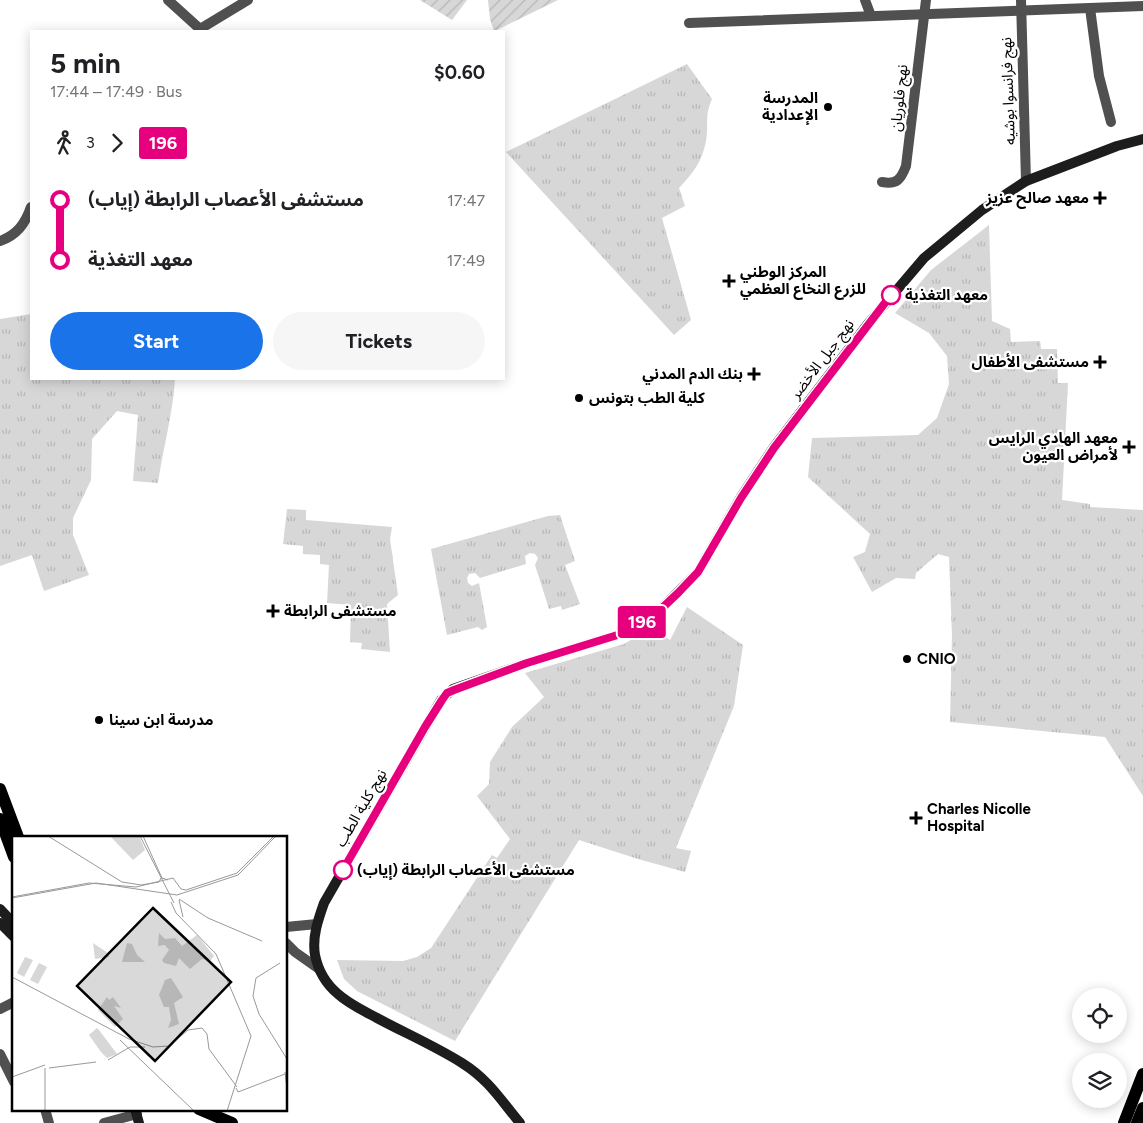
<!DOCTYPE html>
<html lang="en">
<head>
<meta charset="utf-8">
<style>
	body { margin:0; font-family:Figtree,"Noto Sans Arabic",sans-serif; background:#f6f6f6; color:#202124; height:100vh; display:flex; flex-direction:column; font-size:19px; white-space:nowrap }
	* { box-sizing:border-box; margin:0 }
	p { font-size:16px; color:#757577 }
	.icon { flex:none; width:28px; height:28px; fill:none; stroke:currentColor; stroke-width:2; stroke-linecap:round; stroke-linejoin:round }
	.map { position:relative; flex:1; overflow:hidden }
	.side { position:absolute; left:30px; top:30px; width:475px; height:350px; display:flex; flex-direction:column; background:#fff; border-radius:0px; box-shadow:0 2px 12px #0003 }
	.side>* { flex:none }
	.badge { padding:0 10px; border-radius:4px; font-size:18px; line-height:32px }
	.fabs { position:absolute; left:1072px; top:988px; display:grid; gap:10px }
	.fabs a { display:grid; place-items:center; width:55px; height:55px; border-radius:50%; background:#fff; box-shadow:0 2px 12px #0003; font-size:25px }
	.map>.badge { position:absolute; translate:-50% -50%; box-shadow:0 0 0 2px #fff }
	.legs { display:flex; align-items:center; gap:8px; height:55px; padding:0 20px; font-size:16px }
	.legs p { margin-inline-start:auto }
	.headline { display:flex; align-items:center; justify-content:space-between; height:85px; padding:0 20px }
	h1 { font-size:28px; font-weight:700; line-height:38px }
	.action { display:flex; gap:10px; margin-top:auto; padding:10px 20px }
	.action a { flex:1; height:58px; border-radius:30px; background:#1a73e8; color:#fff; font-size:20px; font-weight:700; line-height:58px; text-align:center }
	.action a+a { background:#f6f6f6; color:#202124 }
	ul { padding:0 20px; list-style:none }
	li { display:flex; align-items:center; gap:18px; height:60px; font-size:19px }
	li i { display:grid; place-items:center; width:8px; height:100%; margin:0 6px; background:currentColor }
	li i::after { content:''; width:12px; height:12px; margin:-6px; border:4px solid; border-radius:50%; background:#fff }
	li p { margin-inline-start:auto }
	li:first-child i { background:linear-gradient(#0000 50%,currentColor 0) }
	li:last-child i { background:linear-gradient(currentColor 50%,#0000 0) }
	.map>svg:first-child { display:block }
	.grass { fill:url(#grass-tufts) }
	.garden { fill:url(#garden-furrows) }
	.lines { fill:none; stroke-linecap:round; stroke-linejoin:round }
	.street { stroke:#505050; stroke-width:10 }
	.secondary { stroke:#1d1d1d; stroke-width:10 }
	.primary { stroke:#000; stroke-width:12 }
	.line-1-casing { stroke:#fff; stroke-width:11 }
	.line-1 { stroke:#e6007e; stroke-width:8 }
	.poi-dot { fill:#000; stroke:#fff; stroke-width:2 }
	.stop-1-dot { fill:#fff; stroke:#e6007e; stroke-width:2.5 }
	.labels { text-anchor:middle; stroke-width:4.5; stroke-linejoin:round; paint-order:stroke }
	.street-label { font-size:15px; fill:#000; stroke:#fff }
	.poi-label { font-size:15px; font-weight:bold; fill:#000; stroke:#fff; text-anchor:start }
	.stop-label { font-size:15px; font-weight:bold; fill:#000; stroke:#fff; text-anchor:start }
	.inset-road { fill:none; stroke:#999; stroke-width:1 }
	.view { fill:#000; fill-opacity:0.15; stroke:#000; stroke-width:2.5 }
	.inset-edge { fill:none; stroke:#000; stroke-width:2.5 }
</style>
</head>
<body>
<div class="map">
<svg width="1143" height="1123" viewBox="0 0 1143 1123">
	<defs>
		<pattern id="grass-tufts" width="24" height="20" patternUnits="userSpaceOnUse" patternTransform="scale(1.25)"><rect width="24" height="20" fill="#d7d7d7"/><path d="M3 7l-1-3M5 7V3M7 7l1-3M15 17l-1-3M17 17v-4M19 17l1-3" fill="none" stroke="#b7b7b7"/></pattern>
		<pattern id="garden-furrows" width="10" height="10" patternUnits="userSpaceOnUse" patternTransform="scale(1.25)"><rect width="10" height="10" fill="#d7d7d7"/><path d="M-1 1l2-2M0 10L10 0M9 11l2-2" fill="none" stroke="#b7b7b7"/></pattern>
	</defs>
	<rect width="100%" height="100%" fill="#fff"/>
	<g class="grass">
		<path d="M687,64L712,99C704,117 709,124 706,141C702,162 693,173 679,188L685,206L662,218L691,320L674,335L506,152Z"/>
		<path d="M989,225L992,321L1010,329L1011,342L1040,341L1041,349H1057L1058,383H1068L1062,500L1090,504V507L1143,510V796L1105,737L950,722L952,636L949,557L938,554L916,573L915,579L896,578L872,592L853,557L865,552L870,534L808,477L812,438L918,435L937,418L949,384L947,356L929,333L895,313L931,270Z"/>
		<path d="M31,314V379H175C173,414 163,448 158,483L133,481L138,415L117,411L92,439L91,480L73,518V535L89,575L44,591L32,555L0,566V319Z"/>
		<path d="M287,509L306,510V520L392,527L390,539L398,595L387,604L390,652L361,649L362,643L350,642L351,605L327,603L329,565L320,564V555L303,554V546L283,544Z"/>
		<path d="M560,515L575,561L565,565L580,604L562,610L561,606L549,609L535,565L538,558L535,554L530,553L525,556L526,564L480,578L475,573L469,574L467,578L468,583L472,586L479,583L487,627L482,630L478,627L447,635L431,549L548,516Z"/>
		<path d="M687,607L743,645L734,706L676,848L691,851L685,872L638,859L579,840L455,1041L357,991L344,979L337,960L403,961L417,957L431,948L492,855L497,858L510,839L477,796L489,784L490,762L512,727L544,697L525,673L624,644L639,635L650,626L670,640Z"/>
	</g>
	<g class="garden">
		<path d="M420,0H467L452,20Z"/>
		<path d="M488,0H558L495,31H494L490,19Z"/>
	</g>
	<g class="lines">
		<g class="street">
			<path d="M168,0L200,29L248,0"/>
			<path d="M865,0L871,16"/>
			<path d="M1021,0L1026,181"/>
			<path d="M1090,8L1099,76L1111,122"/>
			<path d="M689,23L1143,6"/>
			<path d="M882,182C897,185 901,179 906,166L926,0"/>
			<path d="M0,241C17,235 25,224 31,207"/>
			<path d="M286,927L317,924"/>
			<path d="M286,943L295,952L319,969"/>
			<path d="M0,1009L14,1002"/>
			<path d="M0,1054L14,1082"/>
			<path d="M45,1109L49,1123"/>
			<path d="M104,1123L137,1114"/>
		</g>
		<g class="secondary">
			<path d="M0,909L14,924"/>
			<path d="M0,923L14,937"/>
			<path d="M135,1109L139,1123"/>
			<path d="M520,1123C500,1099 489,1080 462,1063C435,1046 405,1033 377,1018C364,1011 349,1004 338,994C326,984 318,970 315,955C312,937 318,920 324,903L441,700L453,689L527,663L624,633L660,610L698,572L741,497L774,447L867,325L924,258L982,210L1026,181L1117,146L1143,139"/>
		</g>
		<g class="primary">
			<path d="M0,789L18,837"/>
			<path d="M0,819L14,857"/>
			<path d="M199,1109L232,1123"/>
			<path d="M1124,1123L1143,1074"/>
			<path d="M1137,1123L1143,1108"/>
		</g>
	</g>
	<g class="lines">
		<g class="line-1-casing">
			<path id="line-1" d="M343,870L425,727L442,700L447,693L454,690L527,663L624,633L660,610L678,593L698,572L741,498L774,448L891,295"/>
		</g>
		<use href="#line-1" class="line-1"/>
	</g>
	<g class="poi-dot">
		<circle cx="828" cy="107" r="5"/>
		<path d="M1097.5 190.5h5v5h5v5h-5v5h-5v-5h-5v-5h5z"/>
		<path d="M726.5 273.5h5v5h5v5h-5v5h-5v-5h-5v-5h5z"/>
		<path d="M1097.5 354.5h5v5h5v5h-5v5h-5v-5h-5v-5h5z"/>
		<path d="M751.5 366.5h5v5h5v5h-5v5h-5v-5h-5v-5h5z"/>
		<circle cx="579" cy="398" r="5"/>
		<path d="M1126.5 439.5h5v5h5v5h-5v5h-5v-5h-5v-5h5z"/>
		<path d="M270.5 603.5h5v5h5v5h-5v5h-5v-5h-5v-5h5z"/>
		<circle cx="907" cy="659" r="5"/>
		<circle cx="99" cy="720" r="5"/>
		<path d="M913.5 810.5h5v5h5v5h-5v5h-5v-5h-5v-5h5z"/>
	</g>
	<g class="stop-1-dot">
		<circle cx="891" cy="295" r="9"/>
		<circle cx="343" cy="870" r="9"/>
	</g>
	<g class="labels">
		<g class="street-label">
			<text transform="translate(1008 91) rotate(-92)" y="5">نهج فرانسوا بوشيه</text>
			<text transform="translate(899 98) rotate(-84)" y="5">نهج فلوريان</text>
			<text transform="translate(822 359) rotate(-53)" y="5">نهج جبل الأخضر</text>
			<text transform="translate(361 808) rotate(-60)" y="5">نهج كلية الطب</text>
		</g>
		<g class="poi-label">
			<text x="818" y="103" text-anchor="end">المدرسة<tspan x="818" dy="17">الإعدادية</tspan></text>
			<text x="1089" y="203" text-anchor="end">معهد صالح عزيز</text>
			<text x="740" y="277">المركز الوطني<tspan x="740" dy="17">للزرع النخاع العظمي</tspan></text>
			<text x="1089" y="367" text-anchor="end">مستشفى الأطفال</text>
			<text x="743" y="379" text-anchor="end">بنك الدم المدني</text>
			<text x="589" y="403">كلية الطب بتونس</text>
			<text x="1118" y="443" text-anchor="end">معهد الهادي الرايس<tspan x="1118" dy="17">لأمراض العيون</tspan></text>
			<text x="284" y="616">مستشفى الرابطة</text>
			<text x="917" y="664">CNIO</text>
			<text x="109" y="725">مدرسة ابن سينا</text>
			<text x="927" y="814">Charles Nicolle<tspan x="927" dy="17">Hospital</tspan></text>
		</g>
		<g class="stop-label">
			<text x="905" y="300">معهد التغذية</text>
			<text x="357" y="875">مستشفى الأعصاب الرابطة (إياب)</text>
		</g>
	</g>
	<g transform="translate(12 836)">
		<rect width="275" height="275" fill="#fff"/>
		<path d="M147,97L153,103L163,102L170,110L185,99L202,120L198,125L190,123L178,133L167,122L164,130L152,127L150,124L157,114L153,109L146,110ZM115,107L120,108L125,119L133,126H110ZM13,121L21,124L12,141L5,137ZM27,127L35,131L26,148L18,144ZM159,142L171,161L162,167L167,188L156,192L159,184L157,171H152L147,159L153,144ZM95,161L97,164L101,161L109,172L102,170L111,183L103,191L86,174Z" fill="#d7d7d7"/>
		<path d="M81,107L96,117L97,121L83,123Z" fill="#d7d7d7"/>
		<path d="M127,0L133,14L121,24L99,1ZM85,192L87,194L105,218L95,222L89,216L77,199Z" fill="#d7d7d7"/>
		<path class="inset-road" d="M36,0L110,46L129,49L147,46L149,42M128,0L162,67M131,0L150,42L156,44M0,61L77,47L124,51L161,42L169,53L174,54L225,37L262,0M0,62L84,47L165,59L226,39L264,0M167,63L196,82L250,105M167,64L171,81M159,66L164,77L204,118L239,200L215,275M268,127L244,142L241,160L247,178L275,223M0,141L117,203L141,211L157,210L176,194L190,192L195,198L197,213L225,251M108,204L182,275M96,224L118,211H133M37,232L84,226M273,236L275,253M0,241L33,229M224,252L226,256L273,238M33,275V232"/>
		<path class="view" d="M141,72L219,146L143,225L65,150Z"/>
		<rect width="275" height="275" class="inset-edge"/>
	</g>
</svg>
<div class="fabs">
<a><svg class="icon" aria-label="locate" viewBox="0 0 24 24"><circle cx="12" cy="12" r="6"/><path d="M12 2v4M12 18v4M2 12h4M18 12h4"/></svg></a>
<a><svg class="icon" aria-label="layers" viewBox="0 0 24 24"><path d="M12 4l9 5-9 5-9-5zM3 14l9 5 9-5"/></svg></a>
</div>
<b class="badge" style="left:642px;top:622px;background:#e6007e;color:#fff">196</b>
<section class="side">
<div class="headline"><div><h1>5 min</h1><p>17:44 – 17:49 · Bus</p></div><b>$0.60</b></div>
<div class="legs"><svg class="icon" aria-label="walk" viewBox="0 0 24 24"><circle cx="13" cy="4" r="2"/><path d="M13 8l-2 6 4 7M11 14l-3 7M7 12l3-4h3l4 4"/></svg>3<svg class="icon" aria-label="forward" viewBox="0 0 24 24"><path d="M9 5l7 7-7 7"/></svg><b class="badge" style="background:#e6007e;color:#fff">196</b></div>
<ul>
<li><i style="color:#e6007e"></i><b>مستشفى الأعصاب الرابطة (إياب)</b><p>17:47</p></li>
<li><i style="color:#e6007e"></i><b>معهد التغذية</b><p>17:49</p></li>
</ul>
<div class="action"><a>Start</a><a>Tickets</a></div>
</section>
</div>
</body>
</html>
